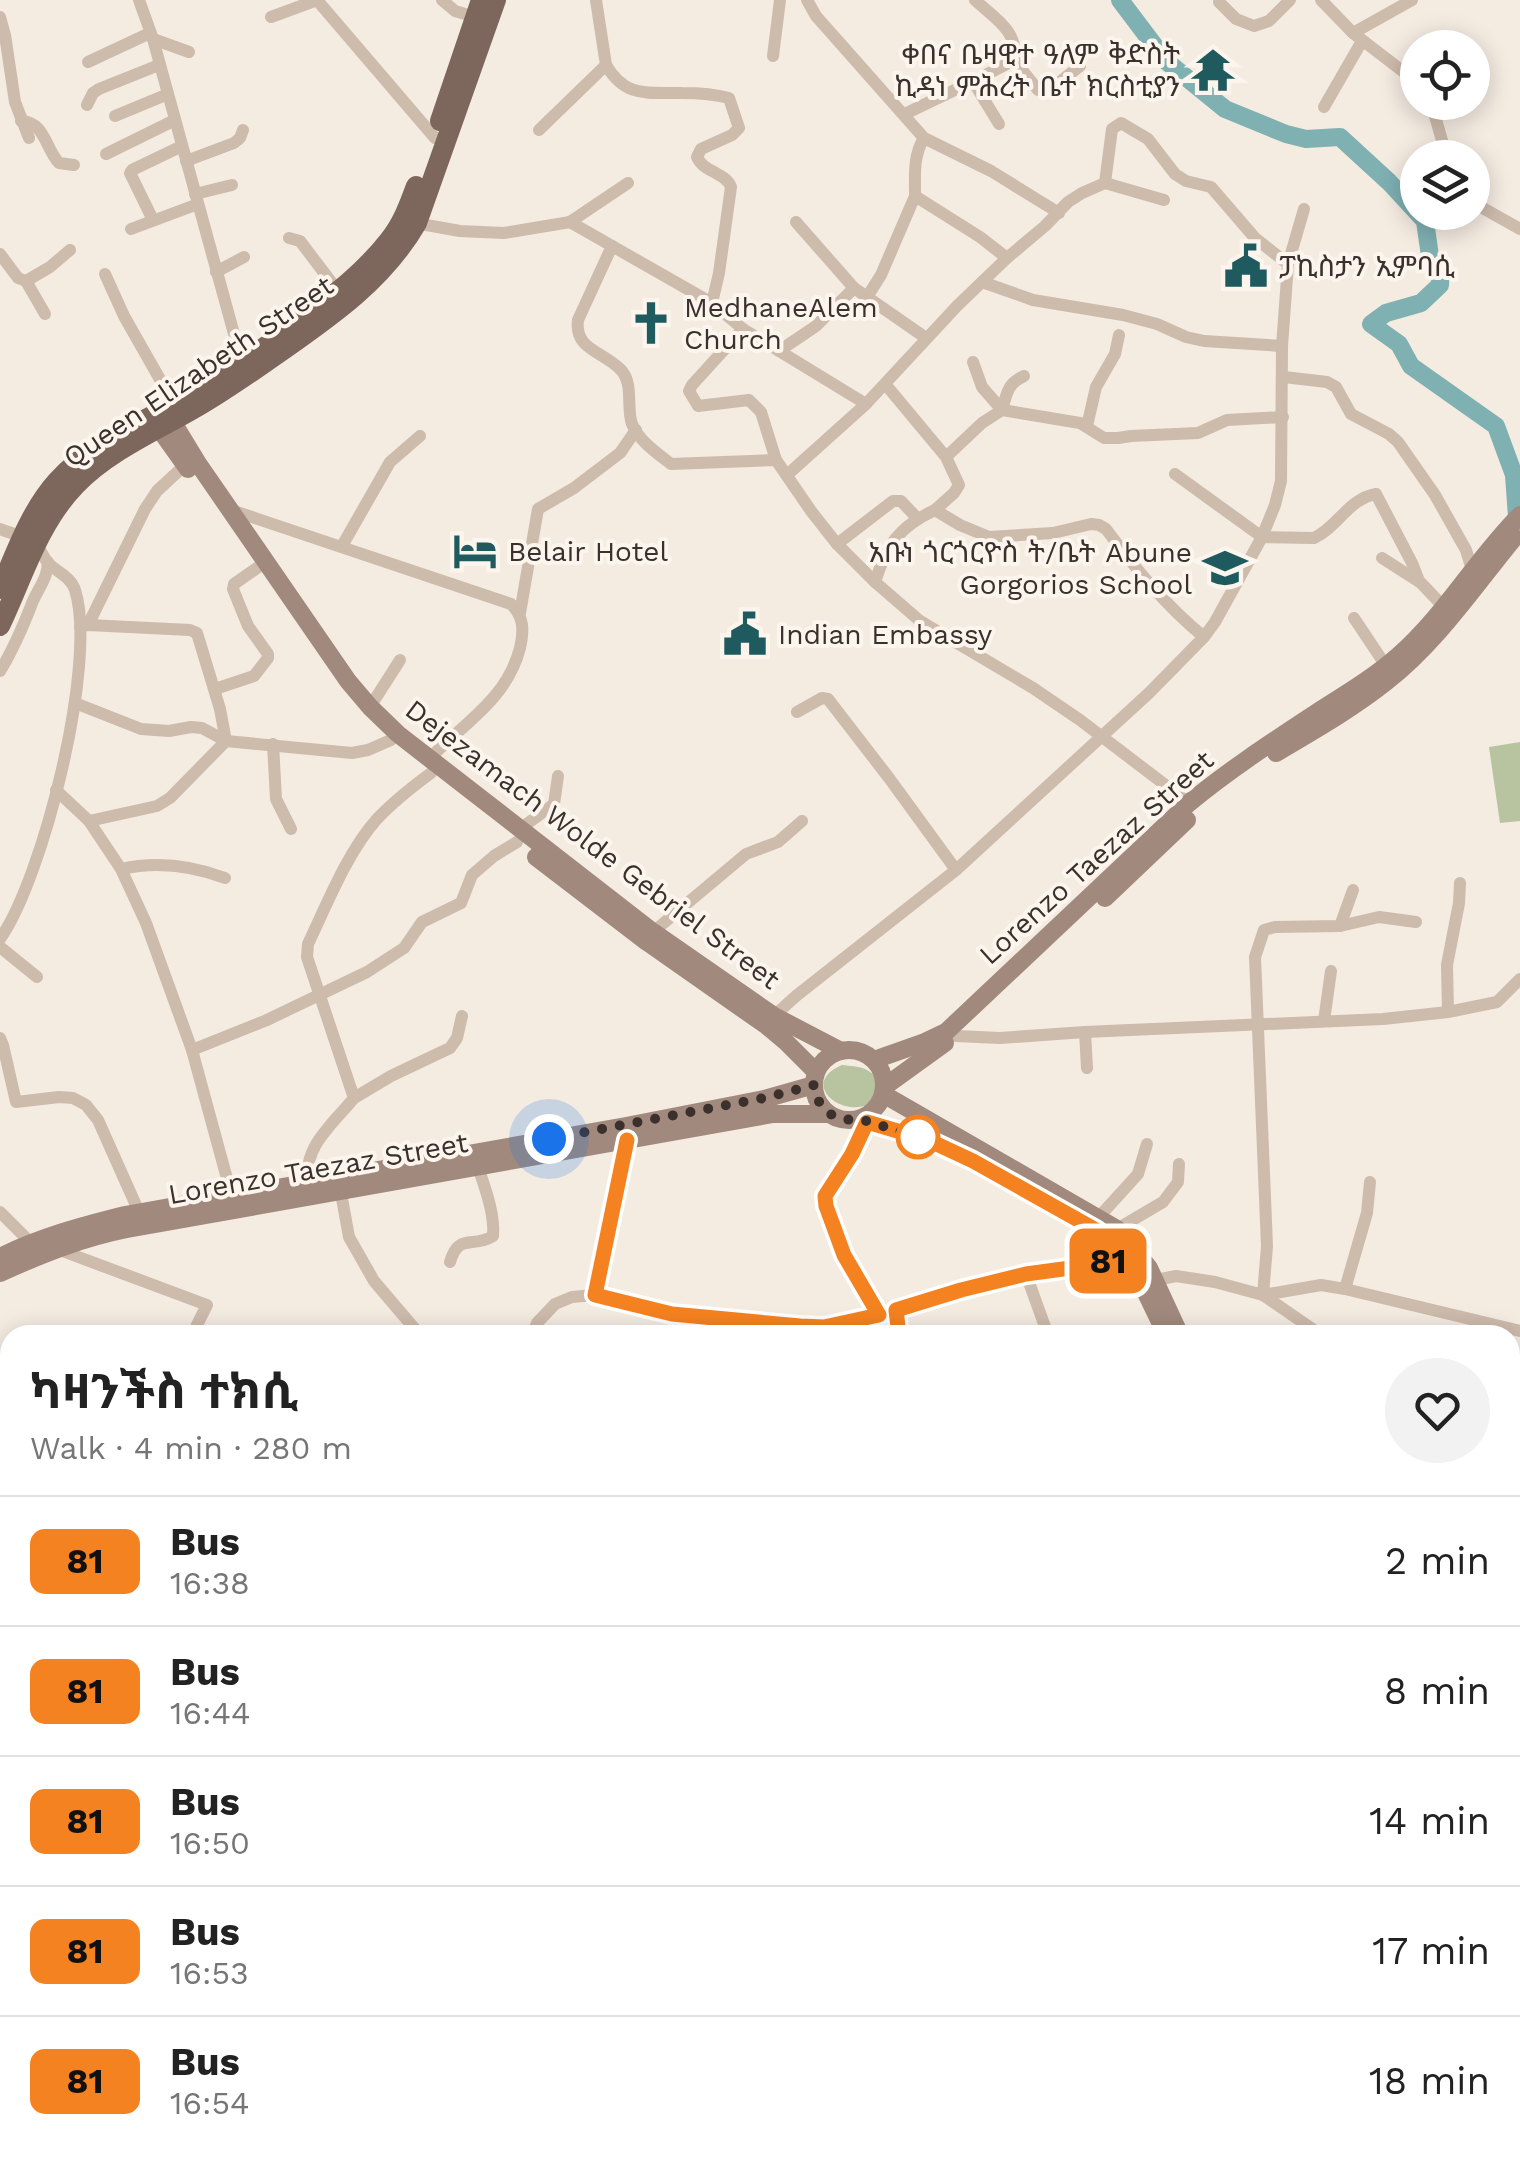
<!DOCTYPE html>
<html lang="en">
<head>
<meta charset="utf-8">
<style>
	body { margin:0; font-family:"Work Sans","Noto Sans Ethiopic",sans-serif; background:#f2f2f2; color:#222; height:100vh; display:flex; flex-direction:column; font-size:38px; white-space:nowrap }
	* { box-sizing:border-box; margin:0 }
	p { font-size:32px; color:#767676 }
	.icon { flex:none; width:55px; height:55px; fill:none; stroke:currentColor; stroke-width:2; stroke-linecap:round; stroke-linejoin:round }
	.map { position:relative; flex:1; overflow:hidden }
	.panel { position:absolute; left:0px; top:1325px; width:1520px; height:842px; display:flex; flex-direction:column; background:#fff; border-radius:30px 30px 0 0; box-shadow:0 5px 25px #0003 }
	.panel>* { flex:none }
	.badge { padding:0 20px; border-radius:15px; font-size:35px; line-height:65px }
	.tools { position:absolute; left:1400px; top:30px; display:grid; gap:20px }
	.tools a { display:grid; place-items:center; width:90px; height:90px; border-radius:50%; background:#fff; box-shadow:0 5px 25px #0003; font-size:50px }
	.you { position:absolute; width:50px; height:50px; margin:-25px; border:8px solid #fff; border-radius:50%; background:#1a73e8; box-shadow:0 0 0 15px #1a73e833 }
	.map>.badge { position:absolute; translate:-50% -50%; box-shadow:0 0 0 5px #fff }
	.round { display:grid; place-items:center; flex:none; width:105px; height:105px; border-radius:52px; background:#f2f2f2 }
	.summary { display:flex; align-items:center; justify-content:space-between; height:170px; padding:0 30px }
	h1 { font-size:48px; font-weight:700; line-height:75px }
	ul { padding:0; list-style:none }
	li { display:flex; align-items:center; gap:30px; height:130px; padding:0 30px; border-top:2px solid #e0e0e0 }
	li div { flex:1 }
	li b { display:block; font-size:38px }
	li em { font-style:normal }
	li .badge { min-width:110px; font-weight:700; text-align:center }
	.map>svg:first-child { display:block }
	.green { fill:#b8c4a0 }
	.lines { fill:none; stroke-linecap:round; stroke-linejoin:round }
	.river { stroke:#7fb0b2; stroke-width:18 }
	.street { stroke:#cdbbac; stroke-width:12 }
	.secondary { stroke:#a18a7d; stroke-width:18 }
	.primary { stroke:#7d675c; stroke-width:20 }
	.line-casing { stroke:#fff; stroke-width:22 }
	.line { stroke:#f58220; stroke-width:15 }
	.walk { stroke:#3b302b; stroke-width:10; stroke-dasharray:0 18 }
	.stop-dot { fill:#fff; stroke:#f58220; stroke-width:5 }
	.labels { text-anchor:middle; stroke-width:8; stroke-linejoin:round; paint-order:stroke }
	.poi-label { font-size:28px; fill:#3b302b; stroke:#fbf5ee; text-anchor:start }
	.street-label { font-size:28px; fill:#3b302b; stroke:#fbf5ee }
</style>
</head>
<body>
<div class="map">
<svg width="1520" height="2166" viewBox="0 0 1520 2166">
	<rect width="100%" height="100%" fill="#f4ebe1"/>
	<g class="green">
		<path d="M1520,742V821L1500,823L1489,747Z"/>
		<path d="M842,1065C850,1066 858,1066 865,1069C881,1076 887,1095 869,1104C841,1118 799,1083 842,1065Z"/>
	</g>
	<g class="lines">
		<g class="river">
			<path d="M1120,0L1166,61L1225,109L1286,134L1306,139L1340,137L1389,182L1425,221L1430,256L1441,266L1440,285L1421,303L1386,313L1371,324L1399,344L1411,366L1496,426L1514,475L1518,531"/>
			<path d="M724,2158L725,2166"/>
		</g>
		<g class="street">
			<path d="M139,0L153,39L242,363"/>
			<path d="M442,0L455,11L475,17"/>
			<path d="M807,0L816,16L924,138L991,171L1059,213"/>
			<path d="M1321,0L1353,33L1412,0"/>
			<path d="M1219,2L1236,19L1254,26L1269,21L1290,0"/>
			<path d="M0,17L5,35L15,102L29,138"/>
			<path d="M271,17L317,0L435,138"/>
			<path d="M1353,33L1418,83"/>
			<path d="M153,39L189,52"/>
			<path d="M773,56L780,0"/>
			<path d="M1014,60L1038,90L1047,92L1080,66"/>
			<path d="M88,62L150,33"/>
			<path d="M606,65C626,99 648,92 682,93C698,93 714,94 729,98L739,128L732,135L701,149L697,157C703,172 725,172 731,187L719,273L712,303"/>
			<path d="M974,83L999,124"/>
			<path d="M1431,102L1447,158"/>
			<path d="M87,105L93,93L99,89L159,65"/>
			<path d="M1324,107L1362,41"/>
			<path d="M905,114C941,96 978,80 1014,60C1019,31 994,18 975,0"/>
			<path d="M115,116L168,94"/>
			<path d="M21,121C45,122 45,148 59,163L74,165"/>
			<path d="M539,130L606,65L596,0"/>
			<path d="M924,138C913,156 915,175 915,196L980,237L1007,258"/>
			<path d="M106,154L175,120"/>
			<path d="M186,161L234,143L240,138L243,130"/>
			<path d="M1105,183L1112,129L1121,123L1148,139L1175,174L1186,181L1211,187L1255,238L1288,264"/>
			<path d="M195,194L232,185"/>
			<path d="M1472,202L1520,229"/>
			<path d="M153,220L130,173L132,170L182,146"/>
			<path d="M570,222L712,303L743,329L866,404"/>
			<path d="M796,222L854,288L926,338"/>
			<path d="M415,223L460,231L504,233L570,222L628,183"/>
			<path d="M131,229L198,204"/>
			<path d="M289,238L300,241L338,291"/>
			<path d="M612,246L578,320C574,350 603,351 621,370C634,384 626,407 632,424C639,441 657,453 671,464L776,460"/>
			<path d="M0,254L18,278L26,281L50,267L70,250"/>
			<path d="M216,272L244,257"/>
			<path d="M105,274L124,316L174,404"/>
			<path d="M26,281L45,314"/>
			<path d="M982,282L1033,300L1123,315L1157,324L1186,337L1204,341L1282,346"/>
			<path d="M867,297L881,275L915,196"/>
			<path d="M743,329L692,385L689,391L698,406L749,400L761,412L776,460L811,511L837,544L875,582L920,621L1033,688L1080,720L1189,803"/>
			<path d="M779,351L816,326L854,288"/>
			<path d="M973,362L982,387L1002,410"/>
			<path d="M1284,377L1327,382L1336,387L1351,414L1389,434L1398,442L1435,495L1466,550L1472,570"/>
			<path d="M886,385L946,457L959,485L954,493L935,510"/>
			<path d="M1002,410C1007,393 1007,384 1024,376"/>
			<path d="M1087,426L1096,387L1115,354L1119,335"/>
			<path d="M946,457L982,423L1002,410L1080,423L1104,438H1118L1131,436L1198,433L1227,420L1283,417"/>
			<path d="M1175,474L1262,537L1314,538C1338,527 1348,499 1376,494L1412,563L1419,581L1443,606"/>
			<path d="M787,475L866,404L957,306L1007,258L1045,226L1068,202L1082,193L1105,183L1164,200"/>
			<path d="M231,510L511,604C524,617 524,630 520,648C507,699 464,723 429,759"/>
			<path d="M0,529C11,534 25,535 35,544C41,549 43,557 48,563C57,572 71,577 75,590C98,661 43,878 0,939"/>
			<path d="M837,544L893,501H901L918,519"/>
			<path d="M342,546L390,462L420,436"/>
			<path d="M1382,558L1418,581"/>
			<path d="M875,582C887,545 898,527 935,510L960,525L989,537L1053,533L1091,524L1099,525L1106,529C1136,569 1165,605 1204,637"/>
			<path d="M520,613L538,509L574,488L620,453L636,430"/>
			<path d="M1354,618L1386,666"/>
			<path d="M88,625L145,509L157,491L185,465"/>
			<path d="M80,627L88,625L190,630L197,633L220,709L226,741L170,798L157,806L89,821"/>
			<path d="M0,671C13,650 22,629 31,606C36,591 48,579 48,562"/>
			<path d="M215,689L254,676L268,658V654L248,626L233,589L234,584L257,568"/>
			<path d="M75,703L141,729L169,731L191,727L202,728L226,741L352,753L368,750L391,740"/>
			<path d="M370,707L400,660"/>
			<path d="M797,712L822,698L828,699L889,778L956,870"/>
			<path d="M273,744L276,799L291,829"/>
			<path d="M56,790L89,821L121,869L146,923L192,1050L232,1197"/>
			<path d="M520,829L554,804L558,776"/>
			<path d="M121,869C157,861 190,865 225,878"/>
			<path d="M1340,926L1353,890"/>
			<path d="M653,932L746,854L778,842L802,821"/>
			<path d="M0,947L37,977"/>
			<path d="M1448,1012L1447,965L1459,903L1460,883"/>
			<path d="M774,1016L796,996L956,870L1149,693L1204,637L1215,622L1262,537L1275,505L1281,481L1282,346L1288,264L1304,209"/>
			<path d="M1324,1021L1331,971"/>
			<path d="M1085,1032L1087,1068"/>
			<path d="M956,1036L1000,1038L1085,1032L1383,1019L1448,1012L1497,1002L1520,979"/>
			<path d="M0,1038L3,1045L16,1102L59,1097L73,1098L86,1105L98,1120L139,1212"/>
			<path d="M192,1050L267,1020L367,972L404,948L422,922L461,903L472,875L494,856L517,842"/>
			<path d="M354,1098L391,1076L450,1048L457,1038L462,1016"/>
			<path d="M867,1121L853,1154L825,1195L826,1206L844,1255L879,1315"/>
			<path d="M309,1183C301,1148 334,1123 354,1098L307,957L308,944C327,904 348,851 377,819C393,802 412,787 431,773"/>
			<path d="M341,1193L349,1237L374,1281L420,1335"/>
			<path d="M0,1212L30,1242"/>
			<path d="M1098,1218L1138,1174L1147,1144"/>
			<path d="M1117,1229L1163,1202L1178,1182L1179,1164"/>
			<path d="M57,1249L207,1305L192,1335"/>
			<path d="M450,1262C459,1232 473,1249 493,1236C495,1214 485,1188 478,1167"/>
			<path d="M1026,1274L1048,1335"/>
			<path d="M1156,1280L1176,1276L1215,1282L1263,1295L1321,1285L1345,1289L1520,1331"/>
			<path d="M1345,1289L1367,1213L1370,1182"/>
			<path d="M595,1295L627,1140"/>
			<path d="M896,1310L899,1335"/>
			<path d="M672,1314L683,1335"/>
			<path d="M532,1335L537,1323L555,1304L572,1297L595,1295L672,1314L824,1327L879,1315L961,1290L1026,1274L1101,1265L1123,1253"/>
			<path d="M1321,1335L1263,1295L1267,1246L1255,957L1264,930L1275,927L1340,926L1379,917L1416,922"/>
			<path d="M0,1574L10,1577"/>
			<path d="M0,1598L10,1587"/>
			<path d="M1510,1782L1520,1800"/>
			<path d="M1510,1986L1520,1980"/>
			<path d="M1510,2069L1520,2059"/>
			<path d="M0,2105L5,2094"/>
			<path d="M1510,2153L1520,2148"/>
			<path d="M1430,2158L1435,2166"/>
			<path d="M1194,2162L1209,2158"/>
			<path d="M443,2166L447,2158"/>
			<path d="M1323,2166L1347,2158"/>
			<path d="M1489,2166L1503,2158"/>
		</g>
		<g class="secondary">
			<path d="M166,411L197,462L348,681L370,707L398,734L653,932L774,1016L841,1051"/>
			<path d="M151,417L188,469"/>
			<path d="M1276,753C1313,731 1352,709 1386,682C1437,642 1473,588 1514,538"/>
			<path d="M536,857L647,942L767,1026L785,1041L816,1072"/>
			<path d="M1105,898L1187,820"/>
			<circle cx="849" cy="1085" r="35"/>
			<path d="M874,1060L925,1042L946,1032L1189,803C1229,770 1272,742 1316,713C1344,695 1373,678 1398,656C1445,615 1476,559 1520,515"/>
			<path d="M884,1087L945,1043"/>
			<path d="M883,1094L1117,1229L1149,1268L1180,1335"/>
			<path d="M860,1119L944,1147L1096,1230L1123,1253L1137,1274L1162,1326"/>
			<path d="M0,1257C40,1237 81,1226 125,1215L626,1126L764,1099L814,1085"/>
			<path d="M0,1273C42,1254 82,1238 127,1229L773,1114H828"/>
			<path d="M1510,1424L1520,1419"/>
			<path d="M1510,1994L1520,2010"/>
		</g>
		<g class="primary">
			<path d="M440,121L481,0"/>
			<path d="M0,589C16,552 30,511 57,481C89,445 136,425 178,402C223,378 264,348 305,317C335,294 365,271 389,240C402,224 409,205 416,186"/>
			<path d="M0,626C23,578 38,524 76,485C107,453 151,433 190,411C221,394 250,373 279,353C332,316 384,280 417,223L496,0"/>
			<path d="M1510,1448L1520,1443"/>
			<path d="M888,2166L895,2158"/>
			<path d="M909,2166L917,2158"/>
		</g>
	</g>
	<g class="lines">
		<g class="line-casing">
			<path id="line" d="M627,1140L595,1295L672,1314L800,1326L824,1327L879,1315L844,1255L826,1206L825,1196L852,1154L867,1122L928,1140L973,1161L1096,1230L1123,1254L1100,1264L1026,1274L961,1290L896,1310L899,1335"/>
		</g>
		<use href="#line" class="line"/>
		<path class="walk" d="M549,1139L764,1098L814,1085C817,1110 835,1123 860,1119L928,1140L918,1137"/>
	</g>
	<defs>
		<g id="temple-bare" transform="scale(3.45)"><path d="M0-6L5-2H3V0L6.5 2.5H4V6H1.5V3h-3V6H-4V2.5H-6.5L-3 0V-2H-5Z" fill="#1f5a5e" stroke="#fbf5ee" stroke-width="2.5" paint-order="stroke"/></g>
		<g id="civic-bare" transform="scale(3.45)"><path d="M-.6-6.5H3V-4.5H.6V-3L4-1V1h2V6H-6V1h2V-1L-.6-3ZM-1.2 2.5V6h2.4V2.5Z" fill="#1f5a5e" stroke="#fbf5ee" stroke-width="2.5" paint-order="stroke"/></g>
		<g id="church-bare" transform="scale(3.45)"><path d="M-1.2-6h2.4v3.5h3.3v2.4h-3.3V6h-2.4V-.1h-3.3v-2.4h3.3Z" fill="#1f5a5e" stroke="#fbf5ee" stroke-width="2.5" paint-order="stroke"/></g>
		<g id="hotel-bare" transform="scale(3.45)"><path d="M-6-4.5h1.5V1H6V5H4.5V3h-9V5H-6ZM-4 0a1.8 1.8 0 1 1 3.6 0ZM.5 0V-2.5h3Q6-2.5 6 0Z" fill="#1f5a5e" stroke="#fbf5ee" stroke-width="2.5" paint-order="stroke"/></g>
		<g id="school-bare" transform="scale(3.45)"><path d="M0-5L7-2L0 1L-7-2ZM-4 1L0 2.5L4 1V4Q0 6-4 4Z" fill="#1f5a5e" stroke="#fbf5ee" stroke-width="2.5" paint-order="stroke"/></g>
	</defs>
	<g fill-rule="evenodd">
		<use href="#temple-bare" x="1213" y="70"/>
		<use href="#civic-bare" x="1246" y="266"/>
		<use href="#church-bare" x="651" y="323"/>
		<use href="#hotel-bare" x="475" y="551"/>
		<use href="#school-bare" x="1225" y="568"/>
		<use href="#civic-bare" x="745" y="634"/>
	</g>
	<circle class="stop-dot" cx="918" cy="1137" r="20"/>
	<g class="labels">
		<g class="poi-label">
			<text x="1180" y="64" text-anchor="end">ቀበና ቤዛዊተ ዓለም ቅድስት<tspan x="1180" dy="32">ኪዳነ ምሕረት ቤተ ክርስቲያን</tspan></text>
			<text x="1279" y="276">ፓኪስታን ኢምባሲ</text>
			<text x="684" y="317">MedhaneAlem<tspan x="684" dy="32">Church</tspan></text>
			<text x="508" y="561">Belair Hotel</text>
			<text x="1192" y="562" text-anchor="end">አቡነ ጎርጎርዮስ ት/ቤት Abune<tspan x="1192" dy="32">Gorgorios School</tspan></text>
			<text x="778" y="644">Indian Embassy</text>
		</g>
		<g class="street-label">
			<text transform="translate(198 371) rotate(-34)" y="10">Queen Elizabeth Street</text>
			<text transform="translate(593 844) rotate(37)" y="10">Dejezamach Wolde Gebriel Street</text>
			<text transform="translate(1096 857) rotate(-42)" y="10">Lorenzo Taezaz Street</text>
			<text transform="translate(318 1168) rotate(-10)" y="10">Lorenzo Taezaz Street</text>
		</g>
	</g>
</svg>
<div class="tools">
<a><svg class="icon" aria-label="locate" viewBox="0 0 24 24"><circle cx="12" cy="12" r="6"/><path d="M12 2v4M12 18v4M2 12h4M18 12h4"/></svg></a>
<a><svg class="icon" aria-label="layers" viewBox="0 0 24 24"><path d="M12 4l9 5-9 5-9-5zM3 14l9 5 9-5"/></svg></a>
</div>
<div class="you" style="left:549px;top:1139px"></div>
<b class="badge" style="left:1108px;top:1261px;background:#f58220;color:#111">81</b>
<section class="panel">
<div class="summary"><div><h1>ካዛንችስ ተክሲ</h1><p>Walk · 4 min · 280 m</p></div><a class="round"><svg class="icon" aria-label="heart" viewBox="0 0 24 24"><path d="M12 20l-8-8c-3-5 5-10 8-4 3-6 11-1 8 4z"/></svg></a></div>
<ul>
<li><span class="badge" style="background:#f58220;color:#111">81</span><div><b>Bus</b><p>16:38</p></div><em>2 min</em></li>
<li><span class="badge" style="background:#f58220;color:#111">81</span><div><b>Bus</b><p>16:44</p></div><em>8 min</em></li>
<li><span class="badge" style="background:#f58220;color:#111">81</span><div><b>Bus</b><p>16:50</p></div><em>14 min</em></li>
<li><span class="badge" style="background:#f58220;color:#111">81</span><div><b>Bus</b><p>16:53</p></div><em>17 min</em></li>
<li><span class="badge" style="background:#f58220;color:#111">81</span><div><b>Bus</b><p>16:54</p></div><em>18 min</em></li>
</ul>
</section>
</div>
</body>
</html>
